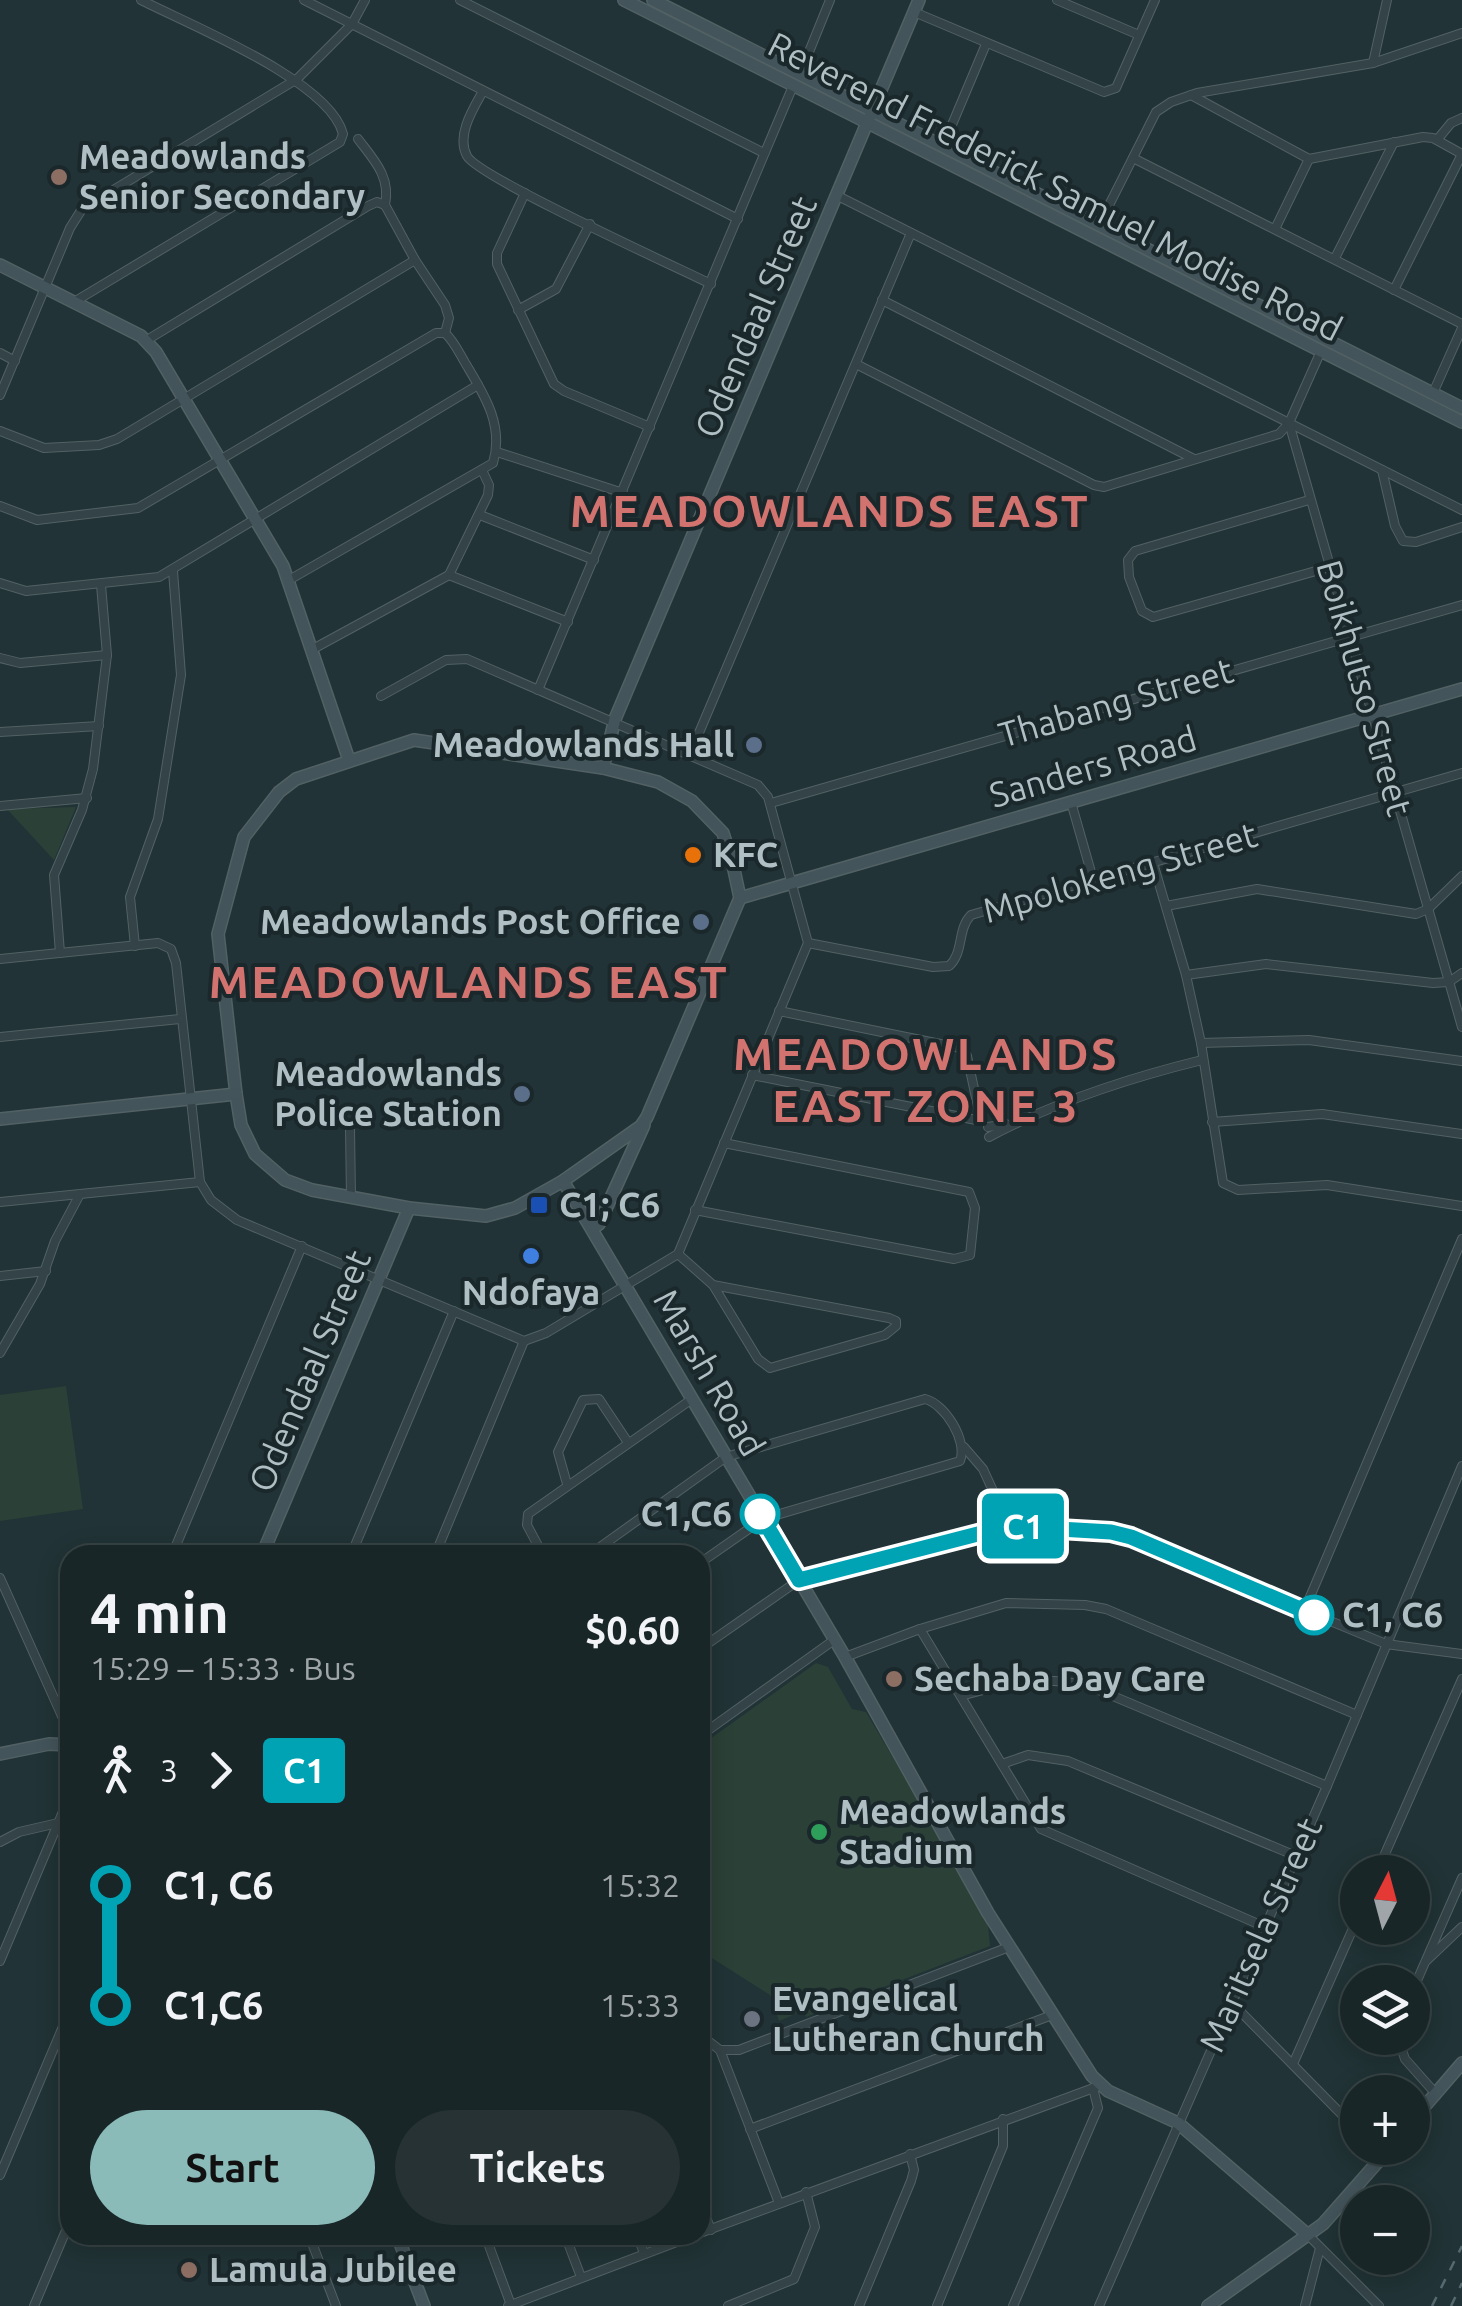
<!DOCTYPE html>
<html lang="en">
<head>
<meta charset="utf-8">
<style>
	body { margin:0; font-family:Ubuntu,sans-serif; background:#263234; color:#f1f3f6; height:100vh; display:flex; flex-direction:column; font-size:38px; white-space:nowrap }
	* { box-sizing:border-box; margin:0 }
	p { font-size:32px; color:#9fa5a8 }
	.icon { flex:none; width:55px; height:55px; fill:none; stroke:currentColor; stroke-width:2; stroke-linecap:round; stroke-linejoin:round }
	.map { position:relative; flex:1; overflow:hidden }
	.side { position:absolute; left:60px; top:1545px; width:650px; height:700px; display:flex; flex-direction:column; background:#192628; border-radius:30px; box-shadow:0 5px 25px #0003,0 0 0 2px #374345 }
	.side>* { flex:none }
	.badge { padding:0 20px; border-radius:8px; font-size:35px; line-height:65px }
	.needle { width:65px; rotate:6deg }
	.buttons { position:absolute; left:1340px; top:1855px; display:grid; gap:20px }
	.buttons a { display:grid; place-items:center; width:90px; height:90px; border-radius:50%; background:#192628; box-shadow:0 5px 25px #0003,0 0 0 2px #374345; font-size:50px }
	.map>.badge { position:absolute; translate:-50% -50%; box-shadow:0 0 0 5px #fff }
	.legs { display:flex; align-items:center; gap:15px; height:110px; padding:0 30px; font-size:32px }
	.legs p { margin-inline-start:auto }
	.summary { display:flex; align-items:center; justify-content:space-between; height:170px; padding:0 30px }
	h1 { font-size:55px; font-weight:600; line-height:75px }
	.button { display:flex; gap:20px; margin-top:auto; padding:20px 30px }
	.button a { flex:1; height:115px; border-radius:60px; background:#8bbbb9; color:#111; font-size:40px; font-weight:600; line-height:115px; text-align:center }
	.button a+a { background:#263234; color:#f1f3f6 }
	ul { padding:0 30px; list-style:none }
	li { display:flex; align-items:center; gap:35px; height:120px; font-size:38px }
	li i { display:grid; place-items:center; width:15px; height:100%; margin:0 12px; background:currentColor }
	li i::after { content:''; width:25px; height:25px; margin:-12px; border:8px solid; border-radius:50%; background:#192628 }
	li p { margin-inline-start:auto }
	li:first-child i { background:linear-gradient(#0000 50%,currentColor 0) }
	li:last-child i { background:linear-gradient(currentColor 50%,#0000 0) }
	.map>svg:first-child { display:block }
	.green { fill:#2b4036 }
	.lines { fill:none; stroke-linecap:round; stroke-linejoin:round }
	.street-casing { stroke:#526164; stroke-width:10 }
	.secondary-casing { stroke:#526164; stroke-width:14 }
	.street { stroke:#344347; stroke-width:8 }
	.secondary { stroke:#43545a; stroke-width:11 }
	.rail { stroke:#56696e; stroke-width:2.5; stroke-dasharray:10 10; stroke-linecap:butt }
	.line-1-casing { stroke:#fff; stroke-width:22 }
	.line-1 { stroke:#00a3b4; stroke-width:15 }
	.education-dot { fill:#8d6e63; stroke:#1a282b; stroke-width:4 }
	.service-dot { fill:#5c6f8a; stroke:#1a282b; stroke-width:4 }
	.food-dot { fill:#e8710a; stroke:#1a282b; stroke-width:4 }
	.transit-dot { fill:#1a4fb4; stroke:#1a282b; stroke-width:4 }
	.shop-dot { fill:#3f7fe0; stroke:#1a282b; stroke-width:4 }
	.stop-1-dot { fill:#fff; stroke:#00a3b4; stroke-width:5 }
	.leisure-dot { fill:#2e9e5b; stroke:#1a282b; stroke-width:4 }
	.worship-dot { fill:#6b7280; stroke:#1a282b; stroke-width:4 }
	.labels { text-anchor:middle; stroke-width:8; stroke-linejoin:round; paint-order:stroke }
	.poi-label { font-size:35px; font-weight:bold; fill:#afbfc3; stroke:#1a282b; text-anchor:start }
	.street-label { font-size:35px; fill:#afbfc3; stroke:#1a282b }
	.stop-label { font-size:35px; font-weight:bold; fill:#afbfc3; stroke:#1a282b; text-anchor:end }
	.district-label { font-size:45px; font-weight:bold; letter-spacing:2.5px; fill:#d27370; stroke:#1a282b }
</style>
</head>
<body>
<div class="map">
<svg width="1462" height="2306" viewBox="0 0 1462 2306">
	<rect width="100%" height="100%" fill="#213336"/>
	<g class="green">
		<path d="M76,807L54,860L7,809Z"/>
		<path d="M66,1386L83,1509L0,1521V1395Z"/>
		<path d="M816,1663L828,1667L852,1709L866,1712L987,1917L990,1946L806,2017L803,2011L779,2021L770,1995L704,1953L700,1946V1746Z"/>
	</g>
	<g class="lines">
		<g class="street-casing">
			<g id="street">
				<path d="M304,0L738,219"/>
				<path d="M460,0L764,153"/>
				<path d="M1057,0L1139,35"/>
				<path d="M914,12L1104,92L1116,88L1155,0"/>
				<path d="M1373,63L1387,0"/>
				<path d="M800,74L830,0"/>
				<path d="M483,91C473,109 456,135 467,156C478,177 676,267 711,284"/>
				<path d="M1191,95L1309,159"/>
				<path d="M951,127L986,44"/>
				<path d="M358,139C374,160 391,177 385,205"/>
				<path d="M1437,140L1451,123L1462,118"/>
				<path d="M1133,158L1462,324"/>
				<path d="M1309,159L1423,137L1433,138L1462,154"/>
				<path d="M525,193L497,253V264L554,384L564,391L650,427"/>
				<path d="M838,196L1462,510"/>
				<path d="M385,205L415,260L445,305L449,318L445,333"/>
				<path d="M1099,225L1156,112L1171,102L1197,93L1373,63L1462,33"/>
				<path d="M1275,229L1309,159"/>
				<path d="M1335,258L1394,142"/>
				<path d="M1394,290L1462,154"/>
				<path d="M882,300L1194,459"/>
				<path d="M74,302L340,142L343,134C330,81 190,25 141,0"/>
				<path d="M518,310L556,289L590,224"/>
				<path d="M147,340L368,206L377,202L385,205"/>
				<path d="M0,353L15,361"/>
				<path d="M856,364L1094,485L1104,487L1279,434L1289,423L1321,351"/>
				<path d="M1433,393L1462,328"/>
				<path d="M0,395L70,228L82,209L297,79L352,24L365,0"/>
				<path d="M1289,423L1462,1027"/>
				<path d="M0,431L44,448L99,445L117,439L415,260"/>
				<path d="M497,452L623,493"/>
				<path d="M1382,470L1395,526L1403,541L1416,542L1462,527"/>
				<path d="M1309,500L1135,551L1128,560L1129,577L1142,611L1153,617L1330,567"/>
				<path d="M0,506L37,520L138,508L436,333H445"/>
				<path d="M480,515L594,560"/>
				<path d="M449,575L568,622"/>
				<path d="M449,575L488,495L489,485L482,470"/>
				<path d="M289,580L493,463C504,426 485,396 467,366C460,355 455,342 445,333"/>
				<path d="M0,583L26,591L159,577L478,385"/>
				<path d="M313,649L449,575"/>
				<path d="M0,658L20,663L107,655"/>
				<path d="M538,690L793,86"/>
				<path d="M0,732L99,726"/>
				<path d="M690,754L911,233"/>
				<path d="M1071,802L1093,879"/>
				<path d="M771,803L1462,605"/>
				<path d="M0,806L87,798"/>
				<path d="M1153,863L1186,975L1201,1043L1223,1183L1238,1190L1327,1185L1462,1206"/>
				<path d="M1166,906L1257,889L1416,914L1428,909L1462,876"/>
				<path d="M808,943L933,967L949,966C964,953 957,929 971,915L1462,773"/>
				<path d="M135,946L130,897L158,819L181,675L173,571"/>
				<path d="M60,953L54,875L82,810L93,769L107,655L101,585"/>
				<path d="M0,959L158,943L171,949L176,963L200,1182L211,1200L237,1220L524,1341L546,1333L678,1254L808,943L768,797L758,785L467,659L446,660L381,696"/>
				<path d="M1186,975L1266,964L1433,983L1449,982L1462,973"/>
				<path d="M0,1037L180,1019"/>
				<path d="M1201,1043L1309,1040L1462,1061"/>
				<path d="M752,1075L981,1121L967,1056L960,1048L779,1011"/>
				<path d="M1212,1122L1322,1114L1462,1134"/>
				<path d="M988,1127L1006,1124"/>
				<path d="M350,1128L351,1198"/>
				<path d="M989,1137C1055,1102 1129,1078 1202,1060"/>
				<path d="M0,1202L200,1182"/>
				<path d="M695,1210L954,1259L970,1255L975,1208L969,1192L724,1143"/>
				<path d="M678,1254L713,1285L889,1318L896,1321V1326L885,1335L770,1368L758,1359L713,1285"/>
				<path d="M0,1276L46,1271"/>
				<path d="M0,1353L40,1284L55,1241L80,1194"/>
				<path d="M964,1447L983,1469L1009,1526"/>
				<path d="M567,1484L558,1452L583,1400L599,1399L627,1441"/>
				<path d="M172,1555L302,1246"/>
				<path d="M351,1555L454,1311"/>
				<path d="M435,1555L524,1341"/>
				<path d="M543,1555L527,1525L528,1514L692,1399"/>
				<path d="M589,1555L726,1457L925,1399C945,1404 968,1441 960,1461L763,1519L700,1563"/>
				<path d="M0,1578L70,1734"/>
				<path d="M1304,1611L1462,1239"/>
				<path d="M920,1629L1041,1829L1265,1927"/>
				<path d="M700,1649L799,1580L1009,1526L1117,1533L1386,1644L1462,1654"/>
				<path d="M845,1657L920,1629L1006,1603L1085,1605L1106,1609L1357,1715"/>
				<path d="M961,1696C1009,1682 1040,1675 1089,1686L1327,1786"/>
				<path d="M700,1736L834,1640"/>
				<path d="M1002,1764L1028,1755L1068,1761L1296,1856"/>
				<path d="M0,1842L19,1832L58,1823"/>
				<path d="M1377,1872L1462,1679"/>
				<path d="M1427,1960L1462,1927"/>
				<path d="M0,1961L70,1795"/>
				<path d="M1412,1992L1462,1878"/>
				<path d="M1231,2002L1358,2131"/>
				<path d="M700,2035L720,2050"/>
				<path d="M1398,2038L1405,2059L1436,2094"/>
				<path d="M720,2050H739L1009,1947"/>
				<path d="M720,2050L779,2203"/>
				<path d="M1293,2064L1358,1917"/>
				<path d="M750,2129L1052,2015"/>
				<path d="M0,2175L70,2010"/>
				<path d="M700,2202L711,2230"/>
				<path d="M700,2233L1099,2086"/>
				<path d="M309,2235L336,2306"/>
				<path d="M485,2235L511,2305"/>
				<path d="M565,2235L581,2277"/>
				<path d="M637,2235L644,2253"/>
				<path d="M1308,2235L1379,2306"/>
				<path d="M34,2306L70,2221"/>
				<path d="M508,2306L695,2235"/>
				<path d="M728,2306L794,2279L815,2227L806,2192"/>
				<path d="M859,2306L911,2181L914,2170L910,2154"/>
				<path d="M937,2306L1003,2146V2119"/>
				<path d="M1013,2306L1098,2108L1093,2088"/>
				<path d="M1099,2306L1327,1786L1462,1466"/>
				<path d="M1305,2306L1320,2248"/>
			</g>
		</g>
		<g class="secondary-casing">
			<g id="secondary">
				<path d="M624,0L1462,422"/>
				<path d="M653,0L1462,408"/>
				<path d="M0,265L141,336L156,352L283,566L349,760"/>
				<path d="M414,740L603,768L658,782L692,801L723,833L733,865L740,898L647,1117L641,1126L563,1181L515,1208L486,1216L409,1208L312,1190L285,1180L255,1154L241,1125L236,1094L218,934L244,837L279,792L296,779Z"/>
				<path d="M603,768L615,719L919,0"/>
				<path d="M740,898L1462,689"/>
				<path d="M0,1119L236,1094"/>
				<path d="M563,1181L845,1657L988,1913L1092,2076L1108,2091L1178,2123L1308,2235"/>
				<path d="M592,1229L599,1224L644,1125"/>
				<path d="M262,1555L409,1208"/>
				<path d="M0,1754L49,1744L70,1745"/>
				<path d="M1412,2121L1462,2063"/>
				<path d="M397,2235L424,2306"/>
				<path d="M1208,2306L1323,2224L1390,2148"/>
			</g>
		</g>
		<use href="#street" class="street"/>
		<use href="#secondary" class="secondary"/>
		<g class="rail">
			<path d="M1432,2306L1462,2246"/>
			<path d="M1451,2306L1462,2283"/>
		</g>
	</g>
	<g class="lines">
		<g class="line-1-casing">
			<path id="line-1" d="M760,1514L799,1580L1009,1526L1111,1532L1131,1537L1314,1615"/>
		</g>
		<use href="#line-1" class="line-1"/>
	</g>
	<g class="education-dot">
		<circle cx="59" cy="177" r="10"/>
		<circle cx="894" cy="1679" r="10"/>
		<circle cx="189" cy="2270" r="10"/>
	</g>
	<g class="service-dot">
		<circle cx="754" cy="745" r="10"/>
		<circle cx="701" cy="922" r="10"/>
		<circle cx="522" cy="1094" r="10"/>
	</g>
	<circle class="food-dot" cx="693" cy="855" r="10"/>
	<rect class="transit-dot" x="529" y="1195" width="20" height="20" rx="5"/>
	<circle class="shop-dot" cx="531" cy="1256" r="10"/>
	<g class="stop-1-dot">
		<circle cx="760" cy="1514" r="18"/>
		<circle cx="1314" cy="1615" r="18"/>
	</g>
	<circle class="leisure-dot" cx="819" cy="1832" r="10"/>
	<circle class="worship-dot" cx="752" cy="2019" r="10"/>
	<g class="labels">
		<g class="poi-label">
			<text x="79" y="169">Meadowlands<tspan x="79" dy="40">Senior Secondary</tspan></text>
			<text x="734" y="757" text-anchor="end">Meadowlands Hall</text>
			<text x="713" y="867">KFC</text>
			<text x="681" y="934" text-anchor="end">Meadowlands Post Office</text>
			<text x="502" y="1086" text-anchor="end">Meadowlands<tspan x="502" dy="40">Police Station</tspan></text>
			<text x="559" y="1217">C1; C6</text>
			<text x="531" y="1305" text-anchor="middle">Ndofaya</text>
			<text x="914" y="1691">Sechaba Day Care</text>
			<text x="839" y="1824">Meadowlands<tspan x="839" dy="40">Stadium</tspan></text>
			<text x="772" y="2011">Evangelical<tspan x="772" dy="40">Lutheran Church</tspan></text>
			<text x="209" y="2282">Lamula Jubilee</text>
		</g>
		<g class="street-label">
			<text transform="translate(1055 187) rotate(27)" y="12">Reverend Frederick Samuel Modise Road</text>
			<text transform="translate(756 317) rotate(-67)" y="12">Odendaal Street</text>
			<text transform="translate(1364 688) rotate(74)" y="12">Boikhutso Street</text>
			<text transform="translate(1116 703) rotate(-16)" y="12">Thabang Street</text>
			<text transform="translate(1093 767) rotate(-16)" y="12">Sanders Road</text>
			<text transform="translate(1120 873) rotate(-16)" y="12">Mpolokeng Street</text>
			<text transform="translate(310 1371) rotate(-67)" y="12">Odendaal Street</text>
			<text transform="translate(709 1373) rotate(60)" y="12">Marsh Road</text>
			<text transform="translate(1261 1935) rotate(-66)" y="12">Maritsela Street</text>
		</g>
		<g class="stop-label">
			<text x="732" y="1526">C1,C6</text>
			<text x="1342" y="1627" text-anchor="start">C1, C6</text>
		</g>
		<g class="district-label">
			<text x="830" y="527">MEADOWLANDS EAST</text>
			<text x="469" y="998">MEADOWLANDS EAST</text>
			<text x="926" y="1070">MEADOWLANDS<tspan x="926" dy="52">EAST ZONE 3</tspan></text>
		</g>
	</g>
</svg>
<div class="buttons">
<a><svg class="needle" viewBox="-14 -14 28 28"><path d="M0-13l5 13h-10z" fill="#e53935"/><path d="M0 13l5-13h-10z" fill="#9fa5a8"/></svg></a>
<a><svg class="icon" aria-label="layers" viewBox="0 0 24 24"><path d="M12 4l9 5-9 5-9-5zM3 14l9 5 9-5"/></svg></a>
<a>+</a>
<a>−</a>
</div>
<b class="badge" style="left:1023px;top:1526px;background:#00a3b4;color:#fff">C1</b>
<section class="side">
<div class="summary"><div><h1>4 min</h1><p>15:29 – 15:33 · Bus</p></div><b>$0.60</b></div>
<div class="legs"><svg class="icon" aria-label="walk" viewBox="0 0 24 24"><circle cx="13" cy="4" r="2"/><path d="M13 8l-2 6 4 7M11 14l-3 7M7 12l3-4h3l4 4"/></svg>3<svg class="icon" aria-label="forward" viewBox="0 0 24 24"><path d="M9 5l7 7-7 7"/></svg><b class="badge" style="background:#00a3b4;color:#fff">C1</b></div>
<ul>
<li><i style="color:#00a3b4"></i><b>C1, C6</b><p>15:32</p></li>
<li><i style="color:#00a3b4"></i><b>C1,C6</b><p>15:33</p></li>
</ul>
<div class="button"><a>Start</a><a>Tickets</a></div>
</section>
</div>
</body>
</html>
